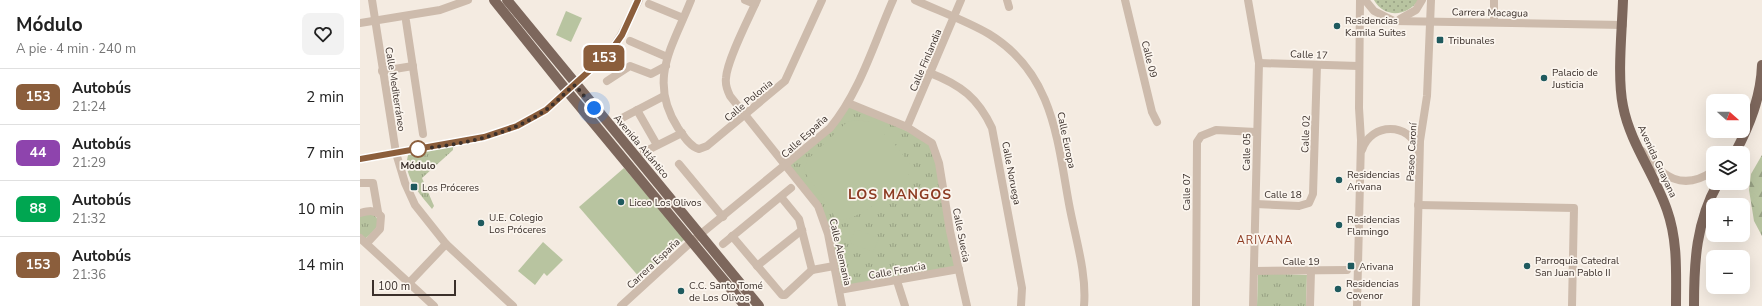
<!DOCTYPE html>
<html lang="es">
<head>
<meta charset="utf-8">
<style>
	body { margin:0; font-family:"Nunito Sans",sans-serif; background:#f2f2f2; color:#222; height:100vh; display:flex; flex-direction:column; font-size:15px; white-space:nowrap }
	* { box-sizing:border-box; margin:0 }
	p { font-size:13px; color:#767676 }
	.icon { flex:none; width:22px; height:22px; fill:none; stroke:currentColor; stroke-width:2; stroke-linecap:round; stroke-linejoin:round }
	.map { position:relative; flex:1; overflow:hidden }
	.sheet { display:flex; flex-direction:column; background:#fff; width:360px }
	.sheet>* { flex:none }
	.badge { padding:0 8px; border-radius:6px; font-size:14px; line-height:26px }
	.needle { width:26px; rotate:111deg }
	.fabs { position:absolute; left:1346px; top:94px; display:grid; gap:8px }
	.fabs a { display:grid; place-items:center; width:44px; height:44px; border-radius:8px; background:#fff; box-shadow:0 4px 16px #0002; font-size:20px }
	.scale { position:absolute; left:12px; bottom:10px; width:84px; box-sizing:border-box; padding-left:4px; border:2px solid #3b302b; border-top:0; font-size:11px; line-height:14px; white-space:nowrap; color:#3b302b; -webkit-text-stroke:3px #fbf5ee; paint-order:stroke }
	.you { position:absolute; width:20px; height:20px; margin:-10px; border:3px solid #fff; border-radius:50%; background:#1a73e8; box-shadow:0 0 0 6px #1a73e833 }
	.map>.badge { position:absolute; translate:-50% -50%; box-shadow:0 0 0 2px #fff }
	.round { display:grid; place-items:center; flex:none; width:42px; height:42px; border-radius:8px; background:#f2f2f2 }
	.headline { display:flex; align-items:center; justify-content:space-between; height:68px; padding:0 16px }
	h1 { font-size:19px; font-weight:700; line-height:30px }
	ul { padding:0; list-style:none }
	li { display:flex; align-items:center; gap:12px; height:56px; padding:0 16px; border-top:1px solid #e0e0e0 }
	li div { flex:1 }
	li b { display:block; font-size:15px }
	li em { font-style:normal }
	li .badge { min-width:44px; font-weight:700; text-align:center }
	main { display:flex; flex:1; min-height:0 }
	.map>svg:first-child { display:block }
	.grass { fill:url(#grass-dots) }
	.forest { fill:url(#forest-firs) }
	.park { fill:url(#park-tufts) }
	.garden { fill:#b8c4a0 }
	.lines { fill:none; stroke-linecap:round; stroke-linejoin:round }
	.minor { stroke:#cdbbac; stroke-width:8 }
	.major { stroke:#7d675c; stroke-width:10 }
	.line-casing { stroke:#fff; stroke-width:9 }
	.line { stroke:#8b5e3c; stroke-width:6 }
	.walk { stroke:#3b302b; stroke-width:4; stroke-dasharray:0 7.2 }
	.poi-dot { fill:#1f5a5e; stroke:#fbf5ee; stroke-width:1.5 }
	.stop-dot { fill:#fff; stroke:#8b5e3c; stroke-width:2 }
	.labels { text-anchor:middle; stroke-width:3.5; stroke-linejoin:round; paint-order:stroke }
	.street-label { font-size:10px; fill:#3b302b; stroke:#fbf5ee }
	.poi-label { font-size:10px; fill:#3b302b; stroke:#fbf5ee; text-anchor:start }
	.stop-label { font-size:10px; font-weight:bold; fill:#3b302b; stroke:#fbf5ee }
	.neighbourhood-label { font-size:11px; letter-spacing:1px; fill:#8c3b22; stroke:#fbf5ee }
	.district-label { font-size:14px; font-weight:bold; letter-spacing:1px; fill:#8c3b22; stroke:#fbf5ee }
</style>
</head>
<body>
<main>
<section class="sheet">
<div class="headline"><div><h1>Módulo</h1><p>A pie · 4 min · 240 m</p></div><a class="round"><svg class="icon" aria-label="heart" viewBox="0 0 24 24"><path d="M12 20l-8-8c-3-5 5-10 8-4 3-6 11-1 8 4z"/></svg></a></div>
<ul>
<li><span class="badge" style="background:#8b5e3c;color:#fff">153</span><div><b>Autobús</b><p>21:24</p></div><em>2 min</em></li>
<li><span class="badge" style="background:#8e44ad;color:#fff">44</span><div><b>Autobús</b><p>21:29</p></div><em>7 min</em></li>
<li><span class="badge" style="background:#00a651;color:#fff">88</span><div><b>Autobús</b><p>21:32</p></div><em>10 min</em></li>
<li><span class="badge" style="background:#8b5e3c;color:#fff">153</span><div><b>Autobús</b><p>21:36</p></div><em>14 min</em></li>
</ul>
</section>
<div class="map">
<svg width="1402" height="306" viewBox="0 0 1402 306">
	<defs>
		<pattern id="grass-dots" width="8" height="8" patternUnits="userSpaceOnUse"><rect width="8" height="8" fill="#b8c4a0"/><path d="M2 2h.1M6 6h.1" fill="none" stroke="#97a083" stroke-width="1.8" stroke-linecap="round"/></pattern>
		<pattern id="forest-firs" width="22" height="20" patternUnits="userSpaceOnUse"><rect width="22" height="20" fill="#b8c4a0"/><path d="M5 1l3.5 6h-7zM16 11l3.5 6h-7z" fill="#97a083"/></pattern>
		<pattern id="park-tufts" width="24" height="20" patternUnits="userSpaceOnUse"><rect width="24" height="20" fill="#b8c4a0"/><path d="M3 7l-1-3M5 7V3M7 7l1-3M15 17l-1-3M17 17v-4M19 17l1-3" fill="none" stroke="#97a083"/></pattern>
	</defs>
	<rect width="100%" height="100%" fill="#f4ebe1"/>
	<path class="grass" d="M1014,0H1059C1047,16 1025,19 1014,0Z"/>
	<path class="forest" d="M1402,155V236L1394,221L1389,190L1391,174Z"/>
	<g class="park">
		<path d="M488,103L572,143L599,269L479,290L463,216L425,166L456,141Z"/>
		<path d="M93,144V150L62,178L74,206L72,209C60,194 40,173 49,153Z"/>
		<path d="M11,213C26,222 14,231 5,239L0,235V216Z"/>
		<path d="M898,273L947,275L946,306H897Z"/>
	</g>
	<g class="garden">
		<path d="M206,11L222,18L211,42L196,35Z"/>
		<path d="M496,120L511,122L533,142L550,164L548,180C530,193 498,222 476,220L468,203L448,178L444,169L448,159L487,122Z"/>
		<path d="M264,168L325,239L280,278L219,207Z"/>
		<path d="M495,229L519,238L513,252L490,243Z"/>
		<path d="M183,242L203,260L187,276L184,273L175,285L158,271Z"/>
	</g>
	<g class="lines">
		<g class="minor">
			<path d="M12,0L36,153L45,183L55,205L86,244L153,306"/>
			<path d="M331,0C313,46 287,80 318,128C323,135 330,147 339,149L347,146L425,81L462,0"/>
			<path d="M385,0L395,4"/>
			<path d="M397,0C389,18 367,60 366,78C365,85 367,90 370,96L458,206L468,234L482,306"/>
			<path d="M555,0C579,11 607,21 629,34C693,73 697,138 709,204C715,237 727,273 724,306"/>
			<path d="M647,0L649,7"/>
			<path d="M765,0L792,112L797,122"/>
			<path d="M888,0L899,63L893,306"/>
			<path d="M1005,0L1014,11L1034,21L1263,25"/>
			<path d="M289,4L323,18"/>
			<path d="M1040,19L1056,10L1062,0"/>
			<path d="M46,21L63,134"/>
			<path d="M1134,22V0"/>
			<path d="M0,23L80,10L108,0"/>
			<path d="M270,41L307,57"/>
			<path d="M899,63L999,66"/>
			<path d="M22,71L53,66"/>
			<path d="M570,73C601,85 618,98 632,128L662,288L661,306"/>
			<path d="M247,81L270,66L291,74L306,66"/>
			<path d="M488,103L547,127L572,143L579,163L590,231L607,306"/>
			<path d="M277,110L297,145"/>
			<path d="M262,118L304,96"/>
			<path d="M547,127L601,0"/>
			<path d="M1002,150C1011,122 1050,122 1058,150"/>
			<path d="M1282,151C1302,177 1323,192 1353,171"/>
			<path d="M284,152L322,133"/>
			<path d="M0,159L124,137L157,126L186,110L250,52L261,35L279,0"/>
			<path d="M319,164L363,217"/>
			<path d="M0,183H13L18,212"/>
			<path d="M421,197L439,219L452,270"/>
			<path d="M896,204L939,206L949,203L953,194L957,65"/>
			<path d="M1058,205L1214,208L1212,306"/>
			<path d="M0,213C8,211 15,209 21,216L20,229L7,243"/>
			<path d="M372,236L422,295H425L452,270L474,266"/>
			<path d="M0,238L74,306"/>
			<path d="M363,244L431,188"/>
			<path d="M397,266L442,230"/>
			<path d="M894,271L987,270"/>
			<path d="M537,281L545,306"/>
			<path d="M49,283L86,244"/>
			<path d="M479,290L599,269"/>
			<path d="M261,306L331,242L470,128C500,92 514,43 533,0"/>
			<path d="M836,306L837,142L841,136L856,130L896,132"/>
			<path d="M950,306L951,271"/>
			<path d="M997,306L1001,140L999,108L1000,0"/>
			<path d="M1056,306L1060,141L1067,96L1071,0"/>
		</g>
		<g class="major">
			<path d="M134,0L207,91L385,306"/>
			<path d="M147,0L399,306"/>
			<path d="M1263,0C1262,31 1257,77 1263,106C1270,143 1295,175 1307,210C1318,241 1316,273 1316,306"/>
			<path d="M1375,153C1390,125 1401,97 1402,65"/>
			<path d="M1334,306C1334,262 1336,222 1358,183"/>
		</g>
	</g>
	<g class="lines">
		<g class="line-casing">
			<path id="line" d="M0,159L124,137L157,126L186,110L250,52L262,35L278,0"/>
		</g>
		<use href="#line" class="line"/>
		<path class="walk" d="M58,149C100,145 152,135 187,109C197,102 205,92 215,85L234,108"/>
	</g>
	<g class="poi-dot">
		<circle cx="977" cy="26" r="4"/>
		<rect x="1076" y="36" width="8" height="8" rx="2"/>
		<circle cx="1184" cy="78" r="4"/>
		<circle cx="979" cy="180" r="4"/>
		<rect x="50" y="183" width="8" height="8" rx="2"/>
		<circle cx="261" cy="202" r="4"/>
		<circle cx="121" cy="223" r="4"/>
		<circle cx="979" cy="225" r="4"/>
		<rect x="987" y="262" width="8" height="8" rx="2"/>
		<circle cx="1167" cy="266" r="4"/>
		<circle cx="978" cy="289" r="4"/>
		<circle cx="321" cy="291" r="4"/>
	</g>
	<circle class="stop-dot" cx="58" cy="149" r="8"/>
	<g class="labels">
		<g class="street-label">
			<text transform="translate(1130 12) rotate(1)" y="4">Carrera Macagua</text>
			<text transform="translate(949 54) rotate(2)" y="4">Calle 17</text>
			<text transform="translate(790 59) rotate(76)" y="4">Calle 09</text>
			<text transform="translate(565 60) rotate(-67)" y="4">Calle Finlandia</text>
			<text transform="translate(36 89) rotate(81)" y="4">Calle Mediterráneo</text>
			<text transform="translate(388 100) rotate(-40)" y="4">Calle Polonia</text>
			<text transform="translate(945 134) rotate(-88)" y="4">Calle 02</text>
			<text transform="translate(444 136) rotate(-42)" y="4">Calle España</text>
			<text transform="translate(707 140) rotate(78)" y="4">Calle Europa</text>
			<text transform="translate(282 146) rotate(50)" y="4">Avenida Atlántico</text>
			<text transform="translate(886 152) rotate(-89)" y="4">Calle 05</text>
			<text transform="translate(1051 152) rotate(-87)" y="4">Paseo Caroní</text>
			<text transform="translate(1298 161) rotate(65)" y="4">Avenida Guayana</text>
			<text transform="translate(652 173) rotate(79)" y="4">Calle Noruega</text>
			<text transform="translate(826 192) rotate(-90)" y="4">Calle 07</text>
			<text x="923" y="198">Calle 18</text>
			<text transform="translate(602 235) rotate(79)" y="4">Calle Suecia</text>
			<text transform="translate(481 252) rotate(77)" y="4">Calle Alemania</text>
			<text x="941" y="265">Calle 19</text>
			<text transform="translate(293 263) rotate(-43)" y="4">Carrera España</text>
			<text transform="translate(537 270) rotate(-10)" y="4">Calle Francia</text>
		</g>
		<g class="poi-label">
			<text x="985" y="24">Residencias<tspan x="985" dy="12">Kamila Suites</tspan></text>
			<text x="1088" y="44">Tribunales</text>
			<text x="1192" y="76">Palacio de<tspan x="1192" dy="12">Justicia</tspan></text>
			<text x="987" y="178">Residencias<tspan x="987" dy="12">Arivana</tspan></text>
			<text x="62" y="191">Los Próceres</text>
			<text x="269" y="206">Liceo Los Olivos</text>
			<text x="129" y="221">U.E. Colegio<tspan x="129" dy="12">Los Próceres</tspan></text>
			<text x="987" y="223">Residencias<tspan x="987" dy="12">Flamingo</tspan></text>
			<text x="1175" y="264">Parroquia Catedral<tspan x="1175" dy="12">San Juan Pablo II</tspan></text>
			<text x="999" y="270">Arivana</text>
			<text x="986" y="287">Residencias<tspan x="986" dy="12">Covenor</tspan></text>
			<text x="329" y="289">C.C. Santo Tomé<tspan x="329" dy="12">de Los Olivos</tspan></text>
		</g>
		<g class="stop-label">
			<text x="58" y="169">Módulo</text>
		</g>
		<g class="neighbourhood-label">
			<text x="905" y="244">ARIVANA</text>
		</g>
		<g class="district-label">
			<text x="540" y="199">LOS MANGOS</text>
		</g>
	</g>
</svg>
<div class="fabs">
<a><svg class="needle" viewBox="-14 -14 28 28"><path d="M0-13l5 13h-10z" fill="#e53935"/><path d="M0 13l5-13h-10z" fill="#767676"/></svg></a>
<a><svg class="icon" aria-label="layers" viewBox="0 0 24 24"><path d="M12 4l9 5-9 5-9-5zM3 14l9 5 9-5"/></svg></a>
<a>+</a>
<a>−</a>
</div>
<div class="scale">100 m</div>
<div class="you" style="left:234px;top:108px"></div>
<b class="badge" style="left:244px;top:58px;background:#8b5e3c;color:#fff">153</b>
</div>
</main>
</body>
</html>
